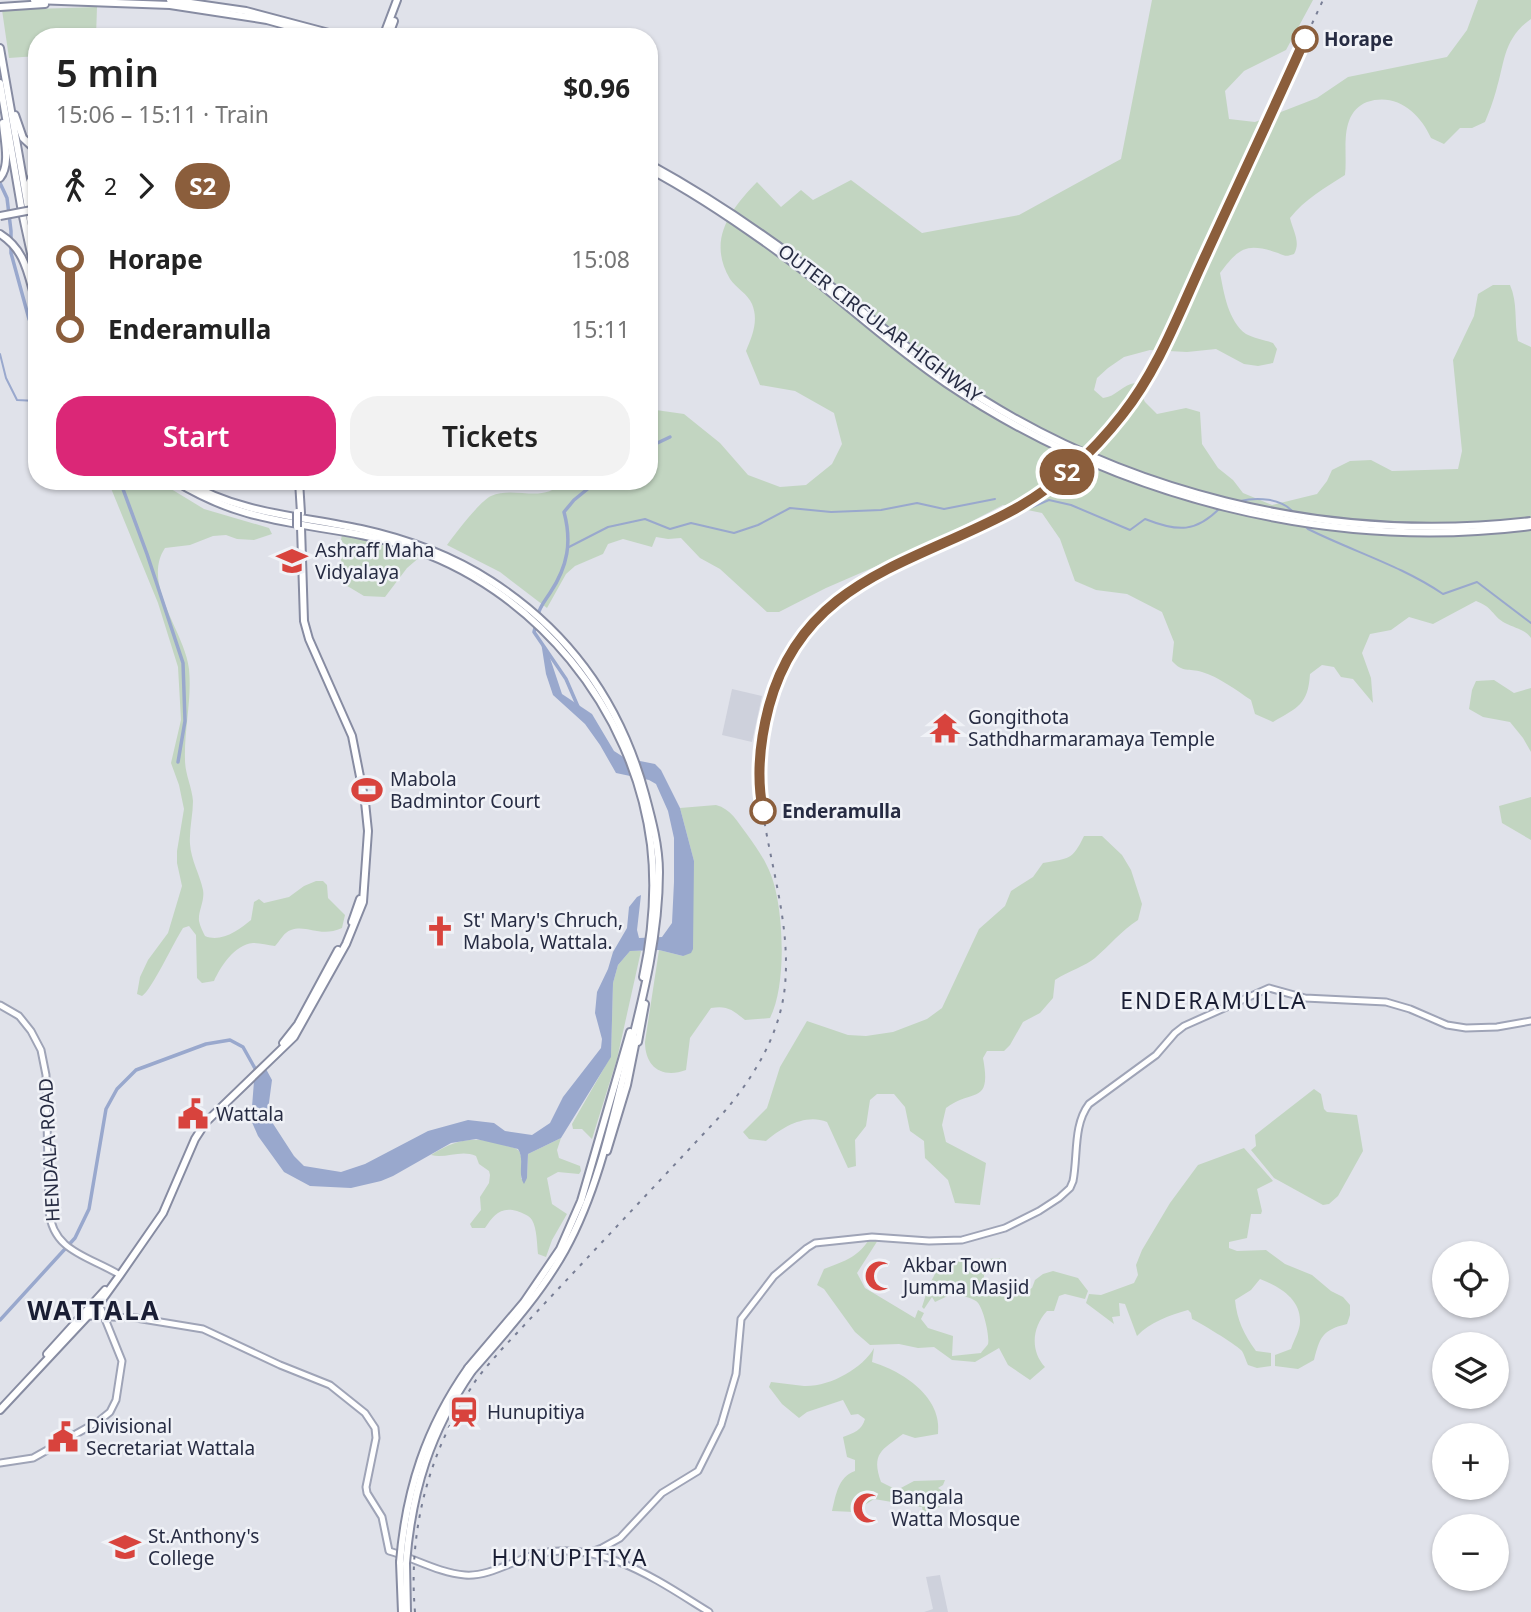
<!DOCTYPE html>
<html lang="en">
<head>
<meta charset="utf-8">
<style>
	body { margin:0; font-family:"Noto Sans",sans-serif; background:#f2f2f2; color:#222; height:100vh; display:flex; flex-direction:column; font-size:26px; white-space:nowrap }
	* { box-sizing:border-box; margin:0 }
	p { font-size:23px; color:#767676 }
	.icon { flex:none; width:38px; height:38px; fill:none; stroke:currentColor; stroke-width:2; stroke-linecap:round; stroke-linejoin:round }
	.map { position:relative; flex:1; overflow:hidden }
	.drawer { position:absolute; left:28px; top:28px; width:630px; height:462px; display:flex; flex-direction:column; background:#fff; border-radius:28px; box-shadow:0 2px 5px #0004 }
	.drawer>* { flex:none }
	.badge { padding:0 14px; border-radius:23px; font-size:24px; line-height:46px }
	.fabs { position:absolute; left:1432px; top:1241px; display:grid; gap:14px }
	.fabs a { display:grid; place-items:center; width:77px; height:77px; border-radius:50%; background:#fff; box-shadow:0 2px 5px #0004; font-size:35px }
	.map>.badge { position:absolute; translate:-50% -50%; box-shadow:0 0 0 4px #fff }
	.legs { display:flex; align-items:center; gap:10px; height:77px; padding:0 28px; font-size:23px }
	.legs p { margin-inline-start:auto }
	.headline { display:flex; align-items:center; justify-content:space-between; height:119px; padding:0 28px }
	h1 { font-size:38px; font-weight:600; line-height:52px }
	.button { display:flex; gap:14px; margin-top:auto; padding:14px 28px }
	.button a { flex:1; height:80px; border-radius:28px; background:#db2777; color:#fff; font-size:28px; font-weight:600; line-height:80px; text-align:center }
	.button a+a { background:#f2f2f2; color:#222 }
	ul { padding:0 28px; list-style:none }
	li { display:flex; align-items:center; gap:24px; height:70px; font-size:26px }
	li i { display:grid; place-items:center; width:10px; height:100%; margin:0 9px; background:currentColor }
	li i::after { content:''; width:18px; height:18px; margin:-9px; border:5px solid; border-radius:50%; background:#fff }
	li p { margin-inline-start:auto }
	li:first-child i { background:linear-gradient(#0000 50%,currentColor 0) }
	li:last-child i { background:linear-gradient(currentColor 50%,#0000 0) }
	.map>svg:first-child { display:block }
	.built { fill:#ced1dc }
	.green { fill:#c2d5c1 }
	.water { fill:#99a8cd }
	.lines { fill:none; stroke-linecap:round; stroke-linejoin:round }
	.stream { stroke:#99a8cd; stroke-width:2 }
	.canal { stroke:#99a8cd; stroke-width:3.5 }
	.primary-casing { stroke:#9fa4b7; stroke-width:9 }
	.highway-casing { stroke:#878ca2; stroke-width:10 }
	.primary { stroke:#fff; stroke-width:5 }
	.highway { stroke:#fff; stroke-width:6 }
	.rail { stroke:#787e95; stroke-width:2; stroke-dasharray:3.5 7; stroke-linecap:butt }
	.highway-bridge-casing { stroke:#878ca2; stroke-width:10; stroke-linecap:butt }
	.highway-bridge { stroke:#fff; stroke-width:6 }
	.line-1-casing { stroke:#fff; stroke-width:16 }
	.line-1 { stroke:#8b5e3c; stroke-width:10 }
	.stop-1-dot { fill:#fff; stroke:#8b5e3c; stroke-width:3.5 }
	.labels { text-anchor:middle; stroke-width:5; stroke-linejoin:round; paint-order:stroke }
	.stop-label { font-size:19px; font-weight:bold; fill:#272c43; stroke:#f0f2f7; text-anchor:start }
	.street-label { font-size:19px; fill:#272c43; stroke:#f0f2f7 }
	.poi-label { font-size:19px; fill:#272c43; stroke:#f0f2f7; text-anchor:start }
	.quarter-label { font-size:23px; letter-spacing:2px; fill:#1a1e34; stroke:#f0f2f7 }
	.district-label { font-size:26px; font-weight:bold; letter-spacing:2px; fill:#1a1e34; stroke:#f0f2f7 }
</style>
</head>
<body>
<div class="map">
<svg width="1531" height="1612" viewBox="0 0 1531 1612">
	<rect width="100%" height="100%" fill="#e0e2ea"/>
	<g class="built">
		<path d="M732,689L762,696L752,742L722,735Z"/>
		<path d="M940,1575L948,1612H924L933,1609L926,1577Z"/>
	</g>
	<g class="green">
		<path d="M1152,0H1313L1286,50L1244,71L1225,91L1229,119L1255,122L1317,98L1348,77L1447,57L1467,30L1478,0H1531V19C1503,39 1505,62 1496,91C1493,102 1489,112 1485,122L1472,128H1460L1444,144L1431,138C1420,113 1396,92 1367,102C1359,105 1352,112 1349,121C1343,137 1347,158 1345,175C1325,188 1305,199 1290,218C1293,231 1301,242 1294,254C1286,257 1285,256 1278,253C1246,242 1239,248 1220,273C1224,293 1228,321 1246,334C1253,338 1265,340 1273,343L1277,349L1273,363L1258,366L1244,364L1216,349L1187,352L1150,350L1124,357L1108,368L1097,378L1094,390L1103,398C1116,397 1123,384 1135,383L1145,402L1157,414L1186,408L1200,412L1202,444L1218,468L1233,480L1243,493L1272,505L1317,494L1327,481L1332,470L1350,461L1371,460L1392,471L1458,469L1462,451L1453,360L1474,316L1478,294L1493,285H1510C1518,303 1514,322 1518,341L1531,347V638C1525,629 1514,628 1505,623C1492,616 1493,607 1476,601L1433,624L1409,617L1391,630L1370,634L1362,653L1371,678L1373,703L1353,679L1341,677L1334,667L1322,665L1310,674C1308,705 1298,707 1273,722L1255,714L1251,700C1236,690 1219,677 1202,672C1188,668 1183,673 1172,661L1174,642L1162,612L1127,594L1096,590L1075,581L1060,539L1042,513L1003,505L932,542L826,588L779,612H767L720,569L700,558L681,538L668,539L656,537L652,547L623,539L608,544L603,554L575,566L566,574L547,608L500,572L447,545C455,534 480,501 491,496C515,485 544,505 563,481H649V409L684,414L720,443L748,475L780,487L806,485L832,464L842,444L834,413L795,391L760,385L746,351C752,336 759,321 752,304C748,294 736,288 730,279C707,240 730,210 757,182L781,207L801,190L813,200L851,180L922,233L1019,215L1121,159Z"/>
		<path d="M97,7L96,37H71L66,33L37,37V56L9,58L2,10Z"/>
		<path d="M108,481H158L204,509L269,528L272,534L254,540L237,539L226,535L213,536L190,545L165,548C141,584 185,632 189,669C192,700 184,729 185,760C185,774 192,787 193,801C193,815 189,830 190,844C191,860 200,875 203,890C205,901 198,911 199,921C200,926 203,932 205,936C221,943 239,930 251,920L254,902L259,899L264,903L289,897L304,886L316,881H323L327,885L328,898L345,915L342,928C320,938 307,924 291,930C284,932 280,941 275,946C268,945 260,943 253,943C234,945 221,966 214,981L202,983L197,978L196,935L189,926L183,928C175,940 151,991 142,996L137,994L140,977L148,960L168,933L182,886L177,863V851L184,809L179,785L171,763L181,720L178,667L158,603Z"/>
		<path d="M342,534L421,556L407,568L385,597L364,596L344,584L340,551L345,545L341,540Z"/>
		<path d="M1494,680L1514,693L1531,688V752L1523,738L1510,722L1483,717L1469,709L1472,690L1476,681Z"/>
		<path d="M1531,797V840L1502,823L1499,806Z"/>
		<path d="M716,805C731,809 737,821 746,833C756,847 765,859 771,875C784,909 787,985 770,1018L745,1020C733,1010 727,1005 711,1008L690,1038L686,1070C662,1079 645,1067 645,1042L659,950L683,956L694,861L680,808Z"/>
		<path d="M1084,836H1102L1122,855L1131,870L1142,904L1138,920C1121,931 1110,945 1095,958C1086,966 1068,971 1055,980L1053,998L1040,1013L1023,1022L1010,1045L1004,1051H987L983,1058C992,1106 972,1088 946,1108L942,1125L946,1142L986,1163L980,1205L955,1203L948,1180L925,1158L924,1141L910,1131L905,1107L894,1094H877L870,1100L866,1126L855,1140L856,1166L848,1168L827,1122C806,1113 782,1127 766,1141L749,1139L743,1132L767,1108L780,1067L807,1021L848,1035L866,1036L893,1032L927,1019L942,1008L979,929L1005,906L1011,891L1033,877L1043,863C1069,858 1072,861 1084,836Z"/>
		<path d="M630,951H641L617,1059L592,1139L582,1129H573L572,1124L611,1056L613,983L618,965Z"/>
		<path d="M1314,1089L1321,1094L1324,1109L1327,1112L1357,1115L1363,1151L1338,1196L1329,1204L1323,1205L1274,1178L1251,1150L1256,1146L1255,1135Z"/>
		<path d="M561,1138L557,1150L559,1158L580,1166L581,1171L579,1174L558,1172L547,1178L552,1204L567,1214L552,1240L546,1257L538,1254C537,1245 537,1228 532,1220C529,1215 522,1213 517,1211C500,1206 493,1216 485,1228H472L470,1224L481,1210L480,1197L489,1183L490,1175L489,1171L479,1164L476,1156C461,1149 446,1159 431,1155C458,1138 474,1136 504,1145C509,1147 516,1147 519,1151C523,1157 521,1171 521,1179L527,1178L528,1154Z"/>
		<path d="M1244,1148L1273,1181L1257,1189L1262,1211L1261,1214H1251L1247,1238L1229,1242V1248L1237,1251L1266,1250L1285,1264L1312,1275L1331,1291L1343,1297L1350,1305V1315L1347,1324C1322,1330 1320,1337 1314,1360L1298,1369L1275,1366V1355L1291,1349C1294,1340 1300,1330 1300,1322C1301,1299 1279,1286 1260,1279L1251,1290L1235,1300C1237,1320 1244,1335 1256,1351L1271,1353V1366L1257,1368L1248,1365C1246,1361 1244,1353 1241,1350C1235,1344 1199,1322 1192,1319L1191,1313L1188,1310C1170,1315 1150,1322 1137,1336L1125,1304L1119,1303L1120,1316L1112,1317L1114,1324L1086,1303L1089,1294L1101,1295L1134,1283L1138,1275L1136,1265L1142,1250L1170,1203L1198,1165Z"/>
		<path d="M878,1240L857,1273L865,1288L915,1318L918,1310L924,1313L921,1319L928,1328L953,1336L952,1356L981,1353C982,1351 987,1346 988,1344C990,1337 983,1305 976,1301C970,1297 961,1296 954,1293L935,1302L932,1297L924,1309L922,1307L929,1285L941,1263L1000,1258L1002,1264L984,1275V1278L1002,1288L1024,1292L1032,1288L1035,1280L1043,1274L1053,1271L1078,1278L1088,1291L1085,1299L1065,1294L1059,1296L1054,1311H1047C1032,1327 1030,1351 1045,1367L1030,1380L1008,1365L999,1348L975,1362L952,1360L934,1347L918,1348L899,1344L870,1345L855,1332L824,1289L817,1285L824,1269C842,1262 857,1258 868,1241Z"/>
		<path d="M874,1348L872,1362C902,1371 943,1397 938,1434L915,1438L903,1434C882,1450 871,1453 881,1482L897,1490L914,1481L945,1480L943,1485L938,1488L951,1496L947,1505L923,1512L922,1507C905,1504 890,1502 874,1499L854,1512L832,1511C836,1495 838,1477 855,1471V1460L847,1457L843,1437C854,1433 862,1430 865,1419L858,1414L851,1415L843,1400L807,1412L799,1418L782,1404L769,1387L771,1382C782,1383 793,1385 804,1386C830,1387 863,1368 874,1348Z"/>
	</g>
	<path class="water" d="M541,642L547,649L562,694L592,714L614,751L625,758L655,764L661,770L680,808L694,861L693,949L691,953L683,956L659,950L630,951L618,965L613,983L611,1057L561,1138L528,1154L527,1178L524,1184C517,1173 525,1160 518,1149L476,1139L451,1143L393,1176L381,1181L351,1188L310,1186L284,1172L258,1136L251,1120L254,1081L266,1069L272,1080L268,1110L270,1119L294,1156L304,1166L341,1172L365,1164L428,1131L468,1120L494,1123L505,1131L532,1135L550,1123L563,1097L601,1048L602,1039L595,1013L597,992L608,969L613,952L627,928L629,907L637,897L641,895L637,930L639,938L662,937L672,923L674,882V838L668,811L656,784L649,780L616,773L600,745L585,724L553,695L546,674Z"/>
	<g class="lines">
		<g class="stream">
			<path d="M0,354L6,378L17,400L37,401"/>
			<path d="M1240,501C1257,497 1281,498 1293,512"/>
			<path d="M1009,517L1049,500L1071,505L1130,530L1145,519C1178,532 1196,533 1221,507"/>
			<path d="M1303,524L1308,529C1352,551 1402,566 1443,594L1477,582L1531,623"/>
			<path d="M569,547L608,527L645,519L670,529L691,523L734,533L758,525L790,508L831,512L881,510L917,503L944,509L995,499"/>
		</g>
		<g class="canal">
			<path d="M0,183L7,198L11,231V253L29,319L37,337"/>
			<path d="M649,447L670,437"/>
			<path d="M120,481L147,554L183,663L185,721L178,762"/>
			<path d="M537,617C540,606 544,602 550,593C568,566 572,542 564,512L574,500L590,487L608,481"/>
			<path d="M536,624L534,632L566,679L579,709"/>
			<path d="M0,1320L75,1238L89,1209L106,1109L117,1089L136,1070L206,1044L230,1040L243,1047L257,1072"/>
		</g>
		<g class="primary-casing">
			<g id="primary">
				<path d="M0,1005L19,1016L31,1031L41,1050L46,1075L49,1211C53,1252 89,1256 120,1275"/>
				<path d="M87,1316L136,1318L203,1329L280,1365L330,1385L365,1413L375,1428L376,1438L366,1487L367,1493L382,1517L389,1551C414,1558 439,1573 465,1575C489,1577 514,1560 537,1554C601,1539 657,1580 709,1612"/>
				<path d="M0,1463L33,1458L99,1421L110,1412L116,1400L122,1361L99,1304"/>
				<path d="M589,1553L602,1548L620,1538L662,1493L698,1471L721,1425L736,1374L741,1319L774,1276L807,1248L815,1243L872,1237L929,1241L962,1240L1005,1228L1039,1211L1059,1198L1070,1188L1073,1181C1078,1156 1073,1125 1089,1104L1156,1055L1175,1033L1184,1026L1269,988L1305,998L1386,1002L1410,1009L1447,1025L1466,1028L1497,1027L1531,1021"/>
			</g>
		</g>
		<g class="highway-casing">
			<g id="highway">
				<path d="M34,0L170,5L267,20L328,37"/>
				<path d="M170,0L246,11L344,37"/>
				<path d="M0,7L45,4"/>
				<path d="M383,37L397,0"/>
				<path d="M388,37L394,21"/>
				<path d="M0,48L37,259"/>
				<path d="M0,83L22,212L37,281"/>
				<path d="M15,115L23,138L37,151"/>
				<path d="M0,178C11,164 4,140 3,123"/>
				<path d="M29,199L28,185L37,168"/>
				<path d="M0,234C27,251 28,277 37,305"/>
				<path d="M175,481C198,495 222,506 247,513C298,528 353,529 404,546C535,587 634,709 651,845C656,888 652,935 643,977"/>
				<path d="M185,481C239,514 302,516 361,529C407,539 452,556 491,581C570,632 621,705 645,794C652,820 659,846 659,872C659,938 642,1001 626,1065C611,1127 596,1194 565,1250C540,1295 505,1333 472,1371"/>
				<path d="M299,481L301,513"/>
				<path d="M352,922L360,899"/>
				<path d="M638,1042L645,1004"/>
				<path d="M283,1043L298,1024L338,950"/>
				<path d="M607,1151L627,1085L636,1040"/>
				<path d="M47,1354L105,1290"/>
				<path d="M468,1368L524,1302L560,1249L581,1201L630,1032"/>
				<path d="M0,1410L99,1304L120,1275L163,1213L195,1139L206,1122L294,1037L346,944L363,902L368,831L365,802L352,736L309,639L304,621L301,527"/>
				<path d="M400,1562L402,1612"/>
				<path d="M406,1563L407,1612"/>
			</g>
		</g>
		<use href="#primary" class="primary"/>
		<use href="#highway" class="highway"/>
		<path class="rail" d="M415,1612C408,1532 428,1455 471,1388C479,1374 491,1362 501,1350L724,1112C753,1078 777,1039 784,994C793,928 769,864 761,799C753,742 769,678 804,632C816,616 832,604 847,592L1014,509L1056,482L1094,447L1121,417L1155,363L1323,0"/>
		<g class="highway-bridge-casing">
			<g id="highway-bridge">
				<path d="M649,164C700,192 749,224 796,259C847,297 894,340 947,376C1116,493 1326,545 1531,521"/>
				<path d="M649,169C702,197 752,232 800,268C849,306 894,348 946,383C1115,497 1327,552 1531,526"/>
				<path d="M0,216L37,209"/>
				<path d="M297,512V527"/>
				<path d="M400,1562C406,1489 426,1428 468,1368"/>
				<path d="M406,1563C412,1490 430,1432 472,1371"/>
			</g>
		</g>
		<use href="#highway-bridge" class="highway-bridge"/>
	</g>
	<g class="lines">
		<g class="line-1-casing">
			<path id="line-1" d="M763,811C756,776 760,740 769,706C803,579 914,564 1015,509C1056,486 1093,452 1122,415C1158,370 1179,313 1203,261C1237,187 1272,113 1305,39"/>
		</g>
		<use href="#line-1" class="line-1"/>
	</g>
	<defs>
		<g id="university-bare" transform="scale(2.415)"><path d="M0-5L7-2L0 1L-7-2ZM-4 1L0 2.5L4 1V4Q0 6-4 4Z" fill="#d8433d" stroke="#f0f2f7" stroke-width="2.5" paint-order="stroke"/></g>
		<g id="temple-bare" transform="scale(2.415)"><path d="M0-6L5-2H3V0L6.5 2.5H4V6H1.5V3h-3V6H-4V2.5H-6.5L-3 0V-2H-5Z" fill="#d8433d" stroke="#f0f2f7" stroke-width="2.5" paint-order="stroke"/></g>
		<g id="stadium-bare" transform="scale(2.415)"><path d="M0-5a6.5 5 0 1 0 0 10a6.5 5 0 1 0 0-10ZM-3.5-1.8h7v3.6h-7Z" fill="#d8433d" stroke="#f0f2f7" stroke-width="2.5" paint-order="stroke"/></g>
		<g id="church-bare" transform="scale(2.415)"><path d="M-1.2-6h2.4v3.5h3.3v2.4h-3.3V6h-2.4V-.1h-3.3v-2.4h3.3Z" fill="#d8433d" stroke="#f0f2f7" stroke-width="2.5" paint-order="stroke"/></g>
		<g id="civic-bare" transform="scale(2.415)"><path d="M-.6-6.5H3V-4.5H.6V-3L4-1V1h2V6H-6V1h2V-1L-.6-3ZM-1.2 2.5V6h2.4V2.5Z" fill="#d8433d" stroke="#f0f2f7" stroke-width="2.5" paint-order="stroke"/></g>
		<g id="mosque-bare" transform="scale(2.415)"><path d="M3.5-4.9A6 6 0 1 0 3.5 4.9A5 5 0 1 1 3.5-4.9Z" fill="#d8433d" stroke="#f0f2f7" stroke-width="2.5" paint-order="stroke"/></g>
		<g id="station-bare" transform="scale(2.415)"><path d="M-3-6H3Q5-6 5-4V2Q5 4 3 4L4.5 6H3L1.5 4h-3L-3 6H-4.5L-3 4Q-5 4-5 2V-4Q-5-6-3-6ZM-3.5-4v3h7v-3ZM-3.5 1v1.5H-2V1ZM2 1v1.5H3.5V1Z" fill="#d8433d" stroke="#f0f2f7" stroke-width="2.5" paint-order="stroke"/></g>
		<g id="school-bare" transform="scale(2.415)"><path d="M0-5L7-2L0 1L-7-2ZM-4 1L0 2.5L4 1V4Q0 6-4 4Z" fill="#d8433d" stroke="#f0f2f7" stroke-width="2.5" paint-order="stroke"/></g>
	</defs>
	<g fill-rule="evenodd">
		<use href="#university-bare" x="292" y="561"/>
		<use href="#temple-bare" x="945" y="728"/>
		<use href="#stadium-bare" x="367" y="790"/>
		<use href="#church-bare" x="440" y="931"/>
		<use href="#civic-bare" x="193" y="1114"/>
		<use href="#mosque-bare" x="880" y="1276"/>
		<use href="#station-bare" x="464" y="1412"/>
		<use href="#civic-bare" x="63" y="1437"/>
		<use href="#mosque-bare" x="868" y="1508"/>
		<use href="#school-bare" x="125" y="1547"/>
	</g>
	<g class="stop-1-dot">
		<circle cx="1305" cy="39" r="12"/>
		<circle cx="763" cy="811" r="12"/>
	</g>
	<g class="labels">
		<g class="stop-label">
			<text x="1324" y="46">Horape</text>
			<text x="782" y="818">Enderamulla</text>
		</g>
		<g class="street-label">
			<text transform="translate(880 323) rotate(37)" y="7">OUTER CIRCULAR HIGHWAY</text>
			<text transform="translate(49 1150) rotate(-93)" y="7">HENDALA ROAD</text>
		</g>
		<g class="poi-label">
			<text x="315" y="557">Ashraff Maha<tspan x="315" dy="22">Vidyalaya</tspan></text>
			<text x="968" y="724">Gongithota<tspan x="968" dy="22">Sathdharmaramaya Temple</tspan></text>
			<text x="390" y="786">Mabola<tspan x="390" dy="22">Badmintor Court</tspan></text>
			<text x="463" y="927">St' Mary's Chruch,<tspan x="463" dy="22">Mabola, Wattala.</tspan></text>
			<text x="216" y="1121">Wattala</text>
			<text x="903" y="1272">Akbar Town<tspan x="903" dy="22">Jumma Masjid</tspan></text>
			<text x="487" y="1419">Hunupitiya</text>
			<text x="86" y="1433">Divisional<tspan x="86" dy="22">Secretariat Wattala</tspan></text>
			<text x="891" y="1504">Bangala<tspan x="891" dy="22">Watta Mosque</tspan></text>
			<text x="148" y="1543">St.Anthony's<tspan x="148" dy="22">College</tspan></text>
		</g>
		<g class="quarter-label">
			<text x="1214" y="1009">ENDERAMULLA</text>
			<text x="570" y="1566">HUNUPITIYA</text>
		</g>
		<g class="district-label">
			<text x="94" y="1320">WATTALA</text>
		</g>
	</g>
</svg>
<div class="fabs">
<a><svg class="icon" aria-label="locate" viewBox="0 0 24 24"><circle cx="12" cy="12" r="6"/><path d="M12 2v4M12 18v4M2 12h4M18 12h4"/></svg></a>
<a><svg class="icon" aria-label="layers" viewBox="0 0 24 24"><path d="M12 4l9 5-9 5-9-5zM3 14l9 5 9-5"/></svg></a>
<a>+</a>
<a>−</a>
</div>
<b class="badge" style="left:1067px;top:472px;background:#8b5e3c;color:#fff">S2</b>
<section class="drawer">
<div class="headline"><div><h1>5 min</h1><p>15:06 – 15:11 · Train</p></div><b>$0.96</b></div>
<div class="legs"><svg class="icon" aria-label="walk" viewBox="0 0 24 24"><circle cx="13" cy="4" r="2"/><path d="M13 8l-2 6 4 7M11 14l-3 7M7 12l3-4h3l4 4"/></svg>2<svg class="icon" aria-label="forward" viewBox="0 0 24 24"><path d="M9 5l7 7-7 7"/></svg><b class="badge" style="background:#8b5e3c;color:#fff">S2</b></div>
<ul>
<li><i style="color:#8b5e3c"></i><b>Horape</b><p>15:08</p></li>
<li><i style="color:#8b5e3c"></i><b>Enderamulla</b><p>15:11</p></li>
</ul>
<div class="button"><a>Start</a><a>Tickets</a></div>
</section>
</div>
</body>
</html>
